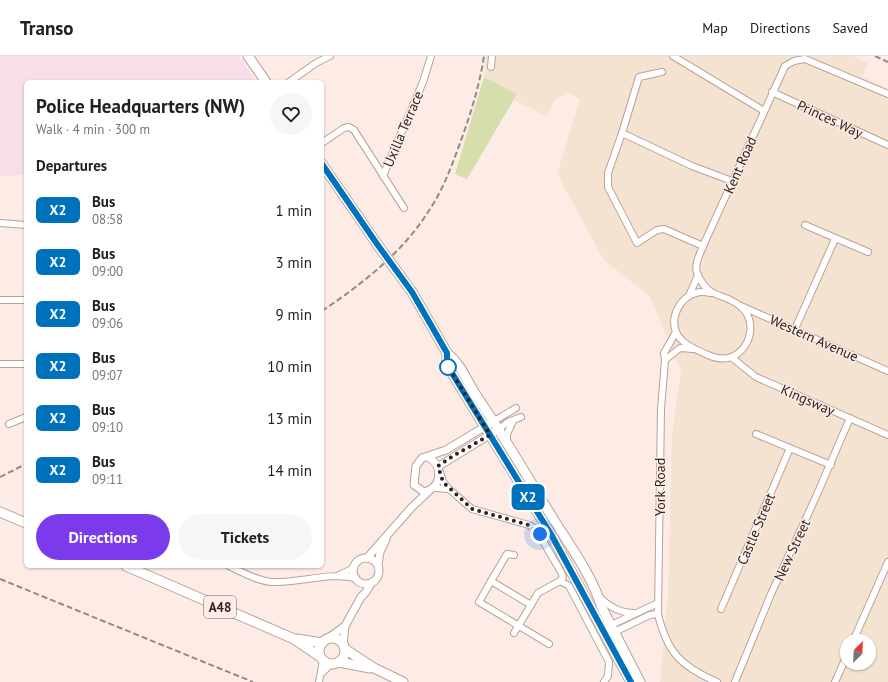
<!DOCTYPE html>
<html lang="en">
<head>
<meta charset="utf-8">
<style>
	body { margin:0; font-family:"PT Sans",sans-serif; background:#f6f6f6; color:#202124; height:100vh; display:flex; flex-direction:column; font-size:15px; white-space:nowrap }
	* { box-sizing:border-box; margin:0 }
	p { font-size:13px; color:#757577 }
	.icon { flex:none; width:22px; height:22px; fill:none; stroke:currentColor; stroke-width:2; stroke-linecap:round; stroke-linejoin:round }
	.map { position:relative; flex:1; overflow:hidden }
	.details { position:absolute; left:24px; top:24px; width:300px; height:488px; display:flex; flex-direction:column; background:#fff; border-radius:6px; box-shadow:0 1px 3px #0004 }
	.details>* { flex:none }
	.badge { padding:0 8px; border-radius:6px; font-size:14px; line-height:26px }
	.needle { width:26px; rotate:24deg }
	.fabs { position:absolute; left:840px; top:578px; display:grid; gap:8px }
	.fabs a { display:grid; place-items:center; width:36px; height:36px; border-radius:50%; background:#fff; box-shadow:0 1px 3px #0004; font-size:20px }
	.you { position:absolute; width:20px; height:20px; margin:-10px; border:3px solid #fff; border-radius:50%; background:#1a73e8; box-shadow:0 0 0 6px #1a73e833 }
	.map>.badge { position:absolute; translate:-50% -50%; box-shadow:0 0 0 2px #fff }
	h2 { padding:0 12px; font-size:15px; line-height:36px }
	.round { display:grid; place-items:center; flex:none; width:42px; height:42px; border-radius:21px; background:#f6f6f6 }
	.summary { display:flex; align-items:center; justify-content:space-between; height:68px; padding:0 12px }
	h1 { font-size:19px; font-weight:700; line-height:30px }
	.action { display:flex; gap:8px; margin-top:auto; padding:8px 12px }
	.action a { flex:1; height:46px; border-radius:24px; background:#7c3aed; color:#fff; font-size:16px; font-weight:700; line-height:46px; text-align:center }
	.action a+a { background:#f6f6f6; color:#202124 }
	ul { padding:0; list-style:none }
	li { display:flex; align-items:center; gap:12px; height:52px; padding:0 12px }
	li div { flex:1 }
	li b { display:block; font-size:15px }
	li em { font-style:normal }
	li .badge { min-width:44px; font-weight:700; text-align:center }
	header { display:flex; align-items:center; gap:24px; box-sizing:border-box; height:56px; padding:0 20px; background:#fff; border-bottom:1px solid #e0e0e0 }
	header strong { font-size:19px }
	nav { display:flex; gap:22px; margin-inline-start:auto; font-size:14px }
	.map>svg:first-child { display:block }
	.industrial { fill:#f4e3d1; fill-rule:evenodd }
	.education { fill:#f7dee8 }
	.green { fill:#d7dead }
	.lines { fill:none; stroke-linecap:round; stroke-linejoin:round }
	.minor-casing { stroke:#bba195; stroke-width:8 }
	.tertiary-casing { stroke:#bba195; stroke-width:9 }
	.primary-casing { stroke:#bba195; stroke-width:11 }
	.minor { stroke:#fff; stroke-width:6 }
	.tertiary { stroke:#fff; stroke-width:7 }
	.primary { stroke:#fff; stroke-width:9 }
	.rail { stroke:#968882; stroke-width:2; stroke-dasharray:6 3; stroke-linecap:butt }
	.line-casing { stroke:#fff; stroke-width:9 }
	.line { stroke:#0072bc; stroke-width:6 }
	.walk { stroke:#2e241f; stroke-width:4; stroke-dasharray:0 7.2 }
	.stop-dot { fill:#fff; stroke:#0072bc; stroke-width:2 }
	.labels { text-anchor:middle; stroke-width:3; stroke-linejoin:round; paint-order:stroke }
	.shield { fill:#fdece5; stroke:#6c605a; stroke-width:1 }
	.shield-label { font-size:13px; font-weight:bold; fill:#2e241f }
	.street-label { font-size:14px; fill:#2e241f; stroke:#fdece5 }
</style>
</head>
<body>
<header>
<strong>Transo</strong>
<nav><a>Map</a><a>Directions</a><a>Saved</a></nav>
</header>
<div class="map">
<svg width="888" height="626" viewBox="0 0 888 626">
	<rect width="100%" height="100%" fill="#fdece5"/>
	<path class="industrial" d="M486,0H852L868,7L862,21L888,32V626H660L668,538L672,378L681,315L650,241L604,204L557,118L580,43L574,41L570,37L555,44L547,60L514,44L517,38L484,21ZM847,585H869V607H847Z"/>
	<path class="education" d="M0,0H239L256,26H26V119L0,120Z"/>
	<path class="green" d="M484,21L517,38L467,123L455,118Z"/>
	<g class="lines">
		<g class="minor-casing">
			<g id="minor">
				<path d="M673,0L764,55"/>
				<path d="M491,11L492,0"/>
				<path d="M289,26L316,7L330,0"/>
				<path d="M772,36L888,89"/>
				<path d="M622,77L639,21L662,16"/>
				<path d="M322,87L344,72L349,71L354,74L404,152"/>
				<path d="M383,120L423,26L431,0"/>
				<path d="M0,167L26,169"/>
				<path d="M805,169L868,196"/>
				<path d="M703,190L664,173L657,174L637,187L608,131V117L622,77L692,110L732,125"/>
				<path d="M711,237C706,236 701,235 696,237C680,241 670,261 676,276C682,289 697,294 708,299C715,302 724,304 732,301C751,292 758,265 740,250C723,236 709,244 698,219C693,210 700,198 703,190L785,10L794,5L805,3L888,38"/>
				<path d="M689,240L698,219"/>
				<path d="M0,244H26"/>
				<path d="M741,250L888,315"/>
				<path d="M795,273L835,183"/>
				<path d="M676,276L664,297L665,304L661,353L658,558C667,597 682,611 717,626"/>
				<path d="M731,301L756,321L888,379"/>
				<path d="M665,304L680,292L693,293"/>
				<path d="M0,308H26"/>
				<path d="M494,365L516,352"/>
				<path d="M9,368L26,361"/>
				<path d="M499,373L508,366L521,361"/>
				<path d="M756,378L831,409"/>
				<path d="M507,386V378L513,365"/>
				<path d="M440,416L443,426L449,433L472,453L529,469L536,473L561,516L563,521L560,525L569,530L609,606L608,620L604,626"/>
				<path d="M434,432L449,433"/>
				<path d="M229,510C242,516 257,525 272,526C301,527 327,516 356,522"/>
				<path d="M339,519L354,512"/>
				<path d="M491,525L507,498L514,499"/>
				<path d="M599,541C610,551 620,557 635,557"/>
				<path d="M721,553L790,392"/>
				<path d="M609,570L658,547"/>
				<path d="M514,577L531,549"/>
				<path d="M606,580L650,559L658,558"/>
				<path d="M853,585L888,506"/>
				<path d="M549,588L479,546L491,525L531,549L538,537L560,525"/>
				<path d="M322,617L331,608"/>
				<path d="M319,626L323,605"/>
				<path d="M735,626L771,538L815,443L850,362"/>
				<path d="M835,626L847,599"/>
			</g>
		</g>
		<g class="tertiary-casing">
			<g id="tertiary">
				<path d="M428,401C444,409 442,432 424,436L414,429L416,410L422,402L446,394L494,365"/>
				<path d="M439,410L499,373"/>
				<path d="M367,502L412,451L429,435"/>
				<circle cx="366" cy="515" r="13"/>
				<path d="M378,509L380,496L386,483"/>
				<path d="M327,583L345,570L361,541L366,536L372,526"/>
				<path d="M343,589L345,570"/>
			</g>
		</g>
		<g class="primary-casing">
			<g id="primary">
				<path d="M248,0L266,26"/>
				<path d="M322,108L377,188L412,236L447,297C461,308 466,324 476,339C503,379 527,420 552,461C570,490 592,519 602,552L640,626"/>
				<path d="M447,297V309L552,480L631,626"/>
				<path d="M0,456L26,467"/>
				<path d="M126,510L294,583L319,600"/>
				<circle cx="332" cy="595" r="13"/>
				<path d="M297,583L322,587"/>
				<path d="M345,593L374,612L403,626"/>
				<path d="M339,606L370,612"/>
			</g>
		</g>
		<use href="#minor" class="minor"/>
		<use href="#tertiary" class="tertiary"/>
		<use href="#primary" class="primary"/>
		<g class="rail">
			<path d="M875,0L888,6"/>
			<path d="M322,255C362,228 402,197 428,156C444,133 453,106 463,79C472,53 480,27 484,0"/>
			<path d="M0,421L26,408"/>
			<path d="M0,523L253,626"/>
		</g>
	</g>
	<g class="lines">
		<g class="line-casing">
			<path id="line" d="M322,108L377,188L412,236L447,297V309L552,480L631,626"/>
		</g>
		<use href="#line" class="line"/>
		<path class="walk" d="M448,311L447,309L490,379L453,400L438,410L443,426L472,453L529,469L540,478"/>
	</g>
	<circle class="stop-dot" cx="448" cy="311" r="8"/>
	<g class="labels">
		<rect class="shield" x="204" y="540" width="32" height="22" rx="3"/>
		<g class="shield-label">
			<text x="220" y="556">A48</text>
		</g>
		<g class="street-label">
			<text transform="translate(830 63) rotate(25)" y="5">Princes Way</text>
			<text transform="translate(403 73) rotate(-67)" y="5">Uxilla Terrace</text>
			<text transform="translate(740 109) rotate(-66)" y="5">Kent Road</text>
			<text transform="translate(814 282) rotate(24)" y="5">Western Avenue</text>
			<text transform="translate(808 344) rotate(24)" y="5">Kingsway</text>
			<text transform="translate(660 431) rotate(-90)" y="5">York Road</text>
			<text transform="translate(756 473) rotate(-67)" y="5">Castle Street</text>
			<text transform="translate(792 494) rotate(-65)" y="5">New Street</text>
		</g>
	</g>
</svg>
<div class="fabs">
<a><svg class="needle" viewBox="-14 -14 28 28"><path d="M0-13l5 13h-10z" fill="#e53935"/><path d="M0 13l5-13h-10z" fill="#757577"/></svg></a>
</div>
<div class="you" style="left:540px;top:478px"></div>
<b class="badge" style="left:528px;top:441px;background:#0072bc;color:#fff">X2</b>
<section class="details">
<div class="summary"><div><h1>Police Headquarters (NW)</h1><p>Walk · 4 min · 300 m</p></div><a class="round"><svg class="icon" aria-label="heart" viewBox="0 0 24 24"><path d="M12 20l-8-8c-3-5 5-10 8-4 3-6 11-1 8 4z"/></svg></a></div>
<h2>Departures</h2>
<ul>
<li><span class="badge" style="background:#0072bc;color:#fff">X2</span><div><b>Bus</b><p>08:58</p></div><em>1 min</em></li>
<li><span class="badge" style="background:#0072bc;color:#fff">X2</span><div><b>Bus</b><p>09:00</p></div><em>3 min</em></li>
<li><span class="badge" style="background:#0072bc;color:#fff">X2</span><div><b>Bus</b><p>09:06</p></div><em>9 min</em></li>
<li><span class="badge" style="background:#0072bc;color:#fff">X2</span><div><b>Bus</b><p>09:07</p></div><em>10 min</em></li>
<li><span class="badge" style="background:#0072bc;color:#fff">X2</span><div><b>Bus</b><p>09:10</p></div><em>13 min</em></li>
<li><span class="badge" style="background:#0072bc;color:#fff">X2</span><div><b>Bus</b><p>09:11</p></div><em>14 min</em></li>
</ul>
<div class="action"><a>Directions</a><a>Tickets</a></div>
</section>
</div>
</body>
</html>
